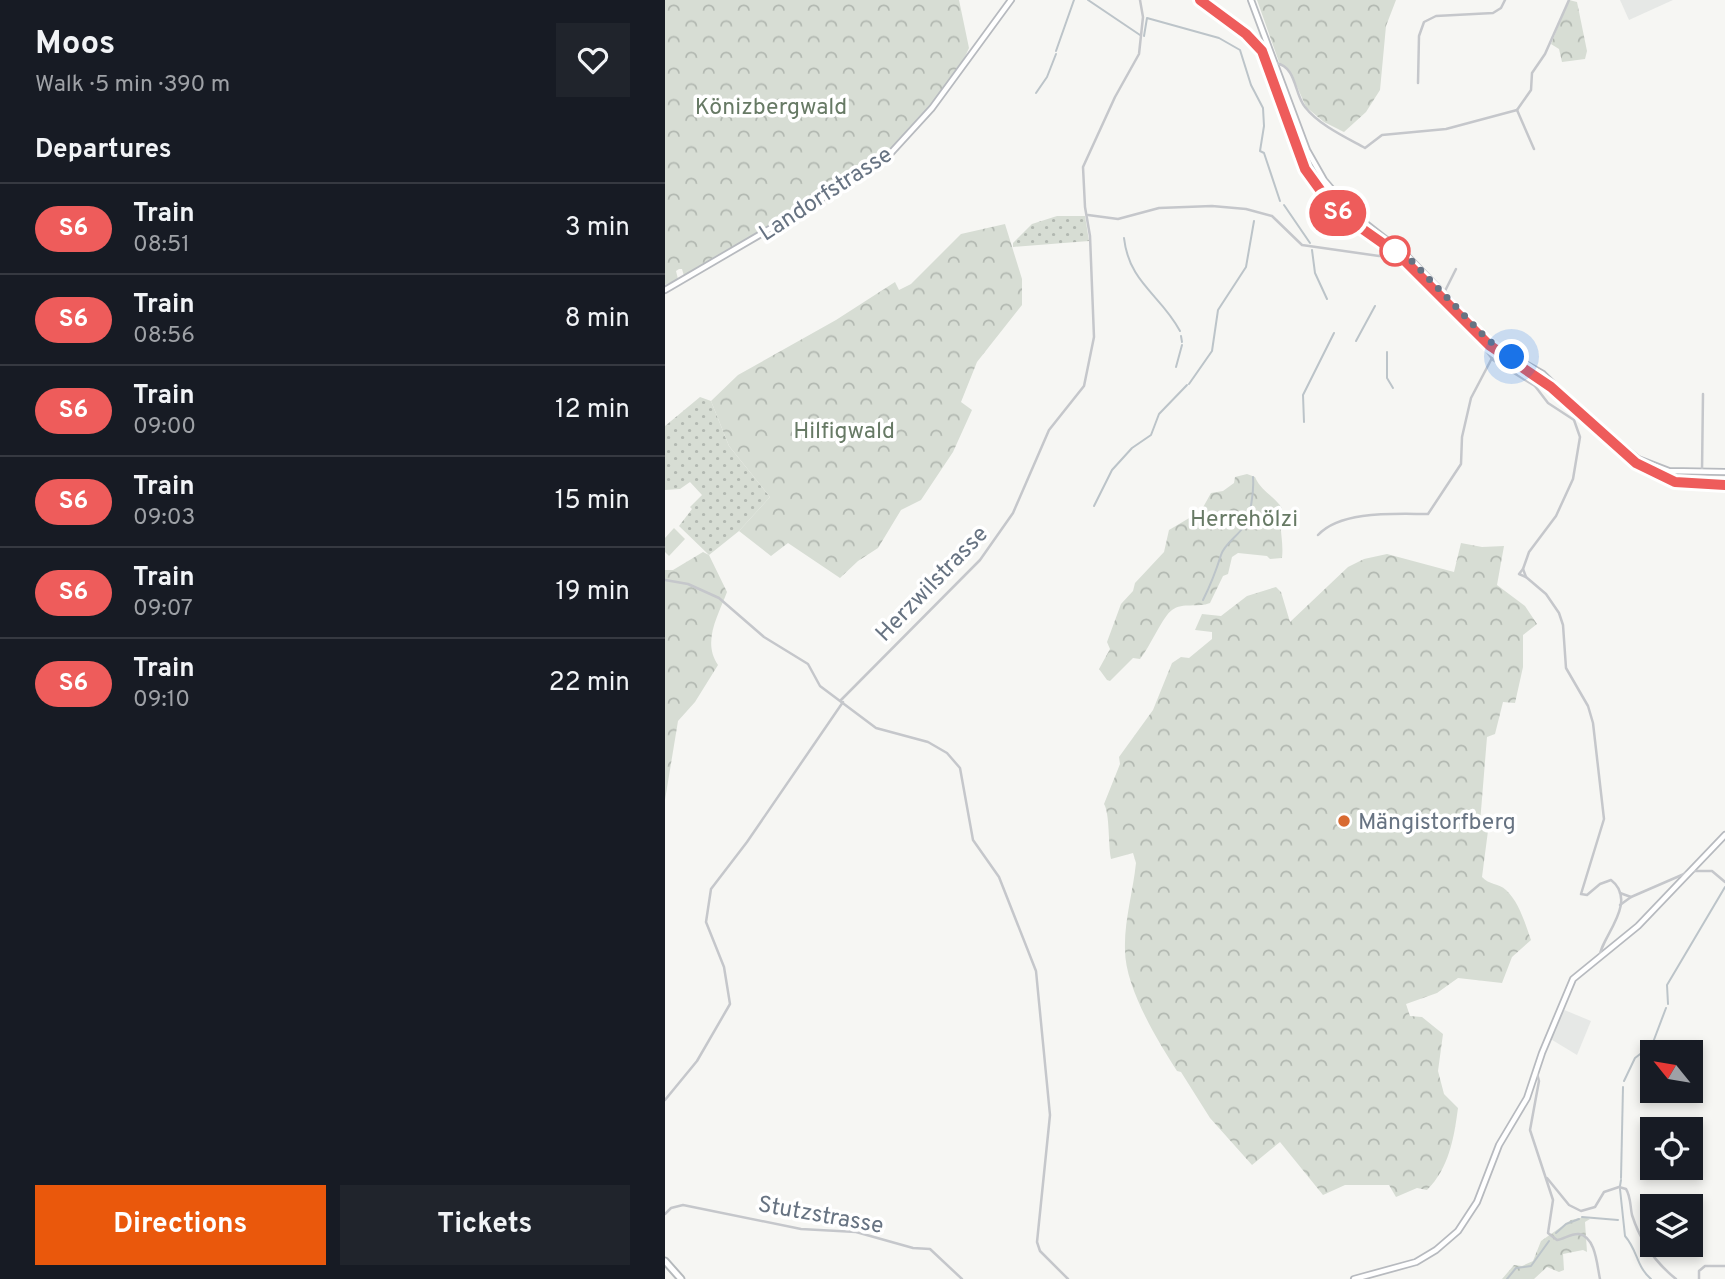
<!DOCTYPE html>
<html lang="en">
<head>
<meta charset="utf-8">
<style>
	body { margin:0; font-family:Overpass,sans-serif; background:#20242c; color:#f1f3f6; height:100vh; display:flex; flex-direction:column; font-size:26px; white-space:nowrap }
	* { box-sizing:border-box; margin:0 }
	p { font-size:23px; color:#9ea1a6 }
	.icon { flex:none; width:38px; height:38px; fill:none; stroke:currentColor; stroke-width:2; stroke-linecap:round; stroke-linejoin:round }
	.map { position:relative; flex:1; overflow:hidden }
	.drawer { display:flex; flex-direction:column; background:#171b24; width:665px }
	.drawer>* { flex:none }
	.badge { padding:0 14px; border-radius:23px; font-size:24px; line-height:46px }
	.needle { width:46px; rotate:300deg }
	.controls { position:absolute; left:975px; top:1040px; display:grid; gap:14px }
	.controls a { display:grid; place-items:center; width:63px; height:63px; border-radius:0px; background:#171b24; box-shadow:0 4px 10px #0003; font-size:35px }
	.you { position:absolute; width:35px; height:35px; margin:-18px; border:5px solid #fff; border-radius:50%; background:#1a73e8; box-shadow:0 0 0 10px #1a73e833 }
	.map>.badge { position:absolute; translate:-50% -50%; box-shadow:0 0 0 4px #fff }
	h2 { padding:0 35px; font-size:26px; line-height:63px }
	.round { display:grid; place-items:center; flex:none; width:74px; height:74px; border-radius:0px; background:#20242c }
	.summary { display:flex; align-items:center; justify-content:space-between; height:119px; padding:0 35px }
	h1 { font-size:33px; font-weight:700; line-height:52px }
	.primary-button { display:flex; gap:14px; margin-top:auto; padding:14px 35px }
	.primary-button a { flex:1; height:80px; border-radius:0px; background:#ea580c; color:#fff; font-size:28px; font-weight:700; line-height:80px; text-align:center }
	.primary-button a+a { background:#20242c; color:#f1f3f6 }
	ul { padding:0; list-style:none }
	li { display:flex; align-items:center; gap:21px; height:91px; padding:0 35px; border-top:2px solid #363941 }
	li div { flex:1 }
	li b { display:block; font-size:26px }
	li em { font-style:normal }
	li .badge { min-width:77px; font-weight:700; text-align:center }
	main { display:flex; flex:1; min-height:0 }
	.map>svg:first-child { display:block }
	.built { fill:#e6e8e6 }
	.grass { fill:url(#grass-dots) }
	.forest { fill:url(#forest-crowns) }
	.pitch { fill:#d7ddd4 }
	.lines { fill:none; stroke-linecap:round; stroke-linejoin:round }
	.stream { stroke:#bcc4c9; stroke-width:2 }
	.secondary-casing { stroke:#b7babf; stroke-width:8 }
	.primary-casing { stroke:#b5b9bc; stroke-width:9 }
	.street { stroke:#c5c7cb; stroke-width:2.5 }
	.secondary { stroke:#fff; stroke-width:4.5 }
	.primary { stroke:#fff; stroke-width:5 }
	.rail { stroke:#a5a9af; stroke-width:2; stroke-dasharray:10 5; stroke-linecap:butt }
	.line-casing { stroke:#fff; stroke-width:16 }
	.line { stroke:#ee5c5b; stroke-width:10 }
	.walk { stroke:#677382; stroke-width:7; stroke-dasharray:0 12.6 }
	.stop-dot { fill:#fff; stroke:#ee5c5b; stroke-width:3.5 }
	.poi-dot { fill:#d86a31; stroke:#fff; stroke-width:2.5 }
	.labels { text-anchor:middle; stroke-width:7; stroke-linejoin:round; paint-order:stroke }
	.park-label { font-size:23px; fill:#677a65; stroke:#fff }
	.street-label { font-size:23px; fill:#677382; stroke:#fff }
	.poi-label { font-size:23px; fill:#677382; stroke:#fff; text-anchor:start }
</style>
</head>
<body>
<main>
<section class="drawer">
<div class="summary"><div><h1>Moos</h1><p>Walk · 5 min · 390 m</p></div><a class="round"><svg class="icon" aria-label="heart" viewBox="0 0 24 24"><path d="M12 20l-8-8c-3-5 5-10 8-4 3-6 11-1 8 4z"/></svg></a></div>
<h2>Departures</h2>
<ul>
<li><span class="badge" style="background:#ee5c5b;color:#fff">S6</span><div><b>Train</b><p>08:51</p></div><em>3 min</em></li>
<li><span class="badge" style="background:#ee5c5b;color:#fff">S6</span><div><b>Train</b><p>08:56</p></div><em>8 min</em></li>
<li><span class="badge" style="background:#ee5c5b;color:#fff">S6</span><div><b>Train</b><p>09:00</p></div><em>12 min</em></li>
<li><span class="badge" style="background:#ee5c5b;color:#fff">S6</span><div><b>Train</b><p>09:03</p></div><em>15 min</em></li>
<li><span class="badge" style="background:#ee5c5b;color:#fff">S6</span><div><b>Train</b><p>09:07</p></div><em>19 min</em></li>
<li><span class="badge" style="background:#ee5c5b;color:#fff">S6</span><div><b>Train</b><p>09:10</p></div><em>22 min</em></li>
</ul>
<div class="primary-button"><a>Directions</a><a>Tickets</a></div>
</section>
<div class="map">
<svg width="1060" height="1279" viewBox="0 0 1060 1279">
	<defs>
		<pattern id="grass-dots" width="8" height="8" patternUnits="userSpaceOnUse" patternTransform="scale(1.75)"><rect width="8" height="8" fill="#d7ddd4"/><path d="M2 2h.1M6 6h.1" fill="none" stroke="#b2b8b1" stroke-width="1.8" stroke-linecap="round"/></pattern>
		<pattern id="forest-crowns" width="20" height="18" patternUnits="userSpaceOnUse" patternTransform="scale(1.75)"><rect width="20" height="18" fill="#d7ddd4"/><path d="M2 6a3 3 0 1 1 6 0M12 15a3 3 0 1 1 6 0" fill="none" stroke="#b2b8b1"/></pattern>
	</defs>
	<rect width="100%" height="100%" fill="#f6f6f3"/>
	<g class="built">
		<path d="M534,0L581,33L598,51L608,72L641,168L669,208L735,252L828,348L877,377L969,461L1010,480L1060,482V486L1010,483L968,463L884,387L823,346L733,254L668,210L639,169L596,52L580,34Z"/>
		<path d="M955,0H1008L964,20Z"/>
		<path d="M897,1009L926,1021L912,1055L884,1038Z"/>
	</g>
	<g class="grass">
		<path d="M392,216H420L424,241L348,247V243L367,224Z"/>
		<path d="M35,397L46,401L64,446L105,497L74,531L44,555L14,526L27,509L25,507L37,495L25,482L15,489L0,490V426Z"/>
	</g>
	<g class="forest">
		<path d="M0,0H294L304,48L295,67L262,112L226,150L151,200L25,273L19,276L17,269H14L11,271L13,279L0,285Z"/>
		<path d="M592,0H731L721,26L715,90L701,112L679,132L659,122L641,107L627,75L614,62Z"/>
		<path d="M904,0L912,2L922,51L920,59L897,62L894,49L886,44Z"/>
		<path d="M340,224L357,279V305L312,362L296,402L307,410L288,452L256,500L236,510L213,548L193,561L175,578L123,543L106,556L74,531L105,497L64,446L46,401L73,375L171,320L230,282L234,290L246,284L296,234Z"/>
		<path d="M582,474L590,477C596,491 608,495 617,508C613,528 619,540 617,558L605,559L602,556L573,553L567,557L563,574L558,576L545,603C533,608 518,602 507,610C498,616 485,647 475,659L468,658L445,681L442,680L434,669L445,649L442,642L456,604L468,591L470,583L499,552L504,530L536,511L546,493L558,491L569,483L570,477Z"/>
		<path d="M796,543L817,547L839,546L832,585L860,606L872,624L858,635V667L850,703L838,702L830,734L822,737L815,823H824L817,877C824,885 834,883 841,890C854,902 860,923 866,940L847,957L837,983L793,978L772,993L741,1004L745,1016L757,1017L778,1034L773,1071L779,1094L793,1108C789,1138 784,1168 762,1190L752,1188L731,1197L724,1185H680L658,1195L615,1142L587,1165L545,1118L516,1072L512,1071C492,1040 460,987 460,950C459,921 468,892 471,863L468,853L446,859C443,844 445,814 439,804L455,764L454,757L488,710L507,663L516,657L524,658L547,639V632L530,630L537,614L556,616L582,596L611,587L616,592L625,622L683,567L699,559L722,554L789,572Z"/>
		<path d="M38,552L44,555L62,592C53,616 37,642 53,665L30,702L13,721L0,800V570H8Z"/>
		<path d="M919,1217L925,1219L920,1222L922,1252L918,1250L898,1254L899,1270L894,1272L882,1267L869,1279H837L849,1265L857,1266L868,1261L876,1241L906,1220Z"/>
	</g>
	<path class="pitch" d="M9,528L20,539L4,556L0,552V538Z"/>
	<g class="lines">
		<g class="stream">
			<path d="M423,0L475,35"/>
			<path d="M479,36L482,18L554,38L575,50L586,85L598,108L599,126L595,151L599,153L615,201"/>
			<path d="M391,51L409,0"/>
			<path d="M371,93L382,77L391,54"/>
			<path d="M619,205L645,243"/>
			<path d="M459,238C464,283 496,295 515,331"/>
			<path d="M647,250L650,273L662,299"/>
			<path d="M516,336L517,342"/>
			<path d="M691,341L710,306"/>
			<path d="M722,352V378L728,388"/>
			<path d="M511,367L517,345"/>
			<path d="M524,384L547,351L553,310L581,267L589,221"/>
			<path d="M639,422L638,395L669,333"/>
			<path d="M429,506L447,470L467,448L486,435L494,414L522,385"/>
			<path d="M538,600C546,584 551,571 556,555C559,545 571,537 577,529C586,519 589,490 588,477"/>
			<path d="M1003,1004L1002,985L1060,887"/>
			<path d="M959,1081L970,1058L987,1045L1001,1008"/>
			<path d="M956,1178L958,1087"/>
			<path d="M955,1186L956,1180"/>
			<path d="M955,1189L960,1236C973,1251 971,1266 986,1279"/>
			<path d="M917,1217L953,1220"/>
			<path d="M891,1233L901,1224L914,1219"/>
			<path d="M842,1279L851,1268L866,1266L884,1241"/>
		</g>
		<g class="secondary-casing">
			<g id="secondary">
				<path d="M586,0L642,150L659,180L687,213L742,256L829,346L878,374L918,413L973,459L1004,471L1060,472"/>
				<path d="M0,290L180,185L224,155L267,108L346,0"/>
				<path d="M689,1279L751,1262L771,1250L793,1231L812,1202L834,1145L862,1098L877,1053L908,979L973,926L1060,835"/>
			</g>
		</g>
		<g class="primary-casing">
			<path id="primary" d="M0,1261L16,1279"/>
		</g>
		<g class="street">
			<path d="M611,63C632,67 629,94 640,107C654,125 680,137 700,148L717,135L781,129L852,110"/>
			<path d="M753,83L754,36L759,22L771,16L828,13L836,8L840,0"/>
			<path d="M852,110L866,90L867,73L880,54L904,0"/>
			<path d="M852,110L869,149"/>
			<path d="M423,215L453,219L494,208L547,206L581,209L607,216L637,245L714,256L724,252L752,274L804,328L828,360L870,386L883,403L909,420L915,437L908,479L891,516L864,552L858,569L861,577L881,594L894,613L898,625L901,668L923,706L928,723L939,819L916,894L922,895L935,884L946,880C975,902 933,941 935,957"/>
			<path d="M779,293L791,269"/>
			<path d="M870,386L878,374"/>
			<path d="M1037,472L1038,394"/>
			<path d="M653,535C676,510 731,514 763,514L796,464L797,437L806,398L827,358"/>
			<path d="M858,569L854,574L861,577"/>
			<path d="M0,580L23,584L54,598L99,637L143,664L155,686L211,728L263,742L282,753L295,768L308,840L334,877L371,971L385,1115L372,1242L375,1251L403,1279"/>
			<path d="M176,700L315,560L348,513L384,430L419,386L429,337L425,236L420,207L418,167L450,97L474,54L478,17L475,0"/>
			<path d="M955,893L966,897L1026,871H1047L1060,882"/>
			<path d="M955,905L966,897"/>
			<path d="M871,1070L874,1081L865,1130L888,1200L883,1233L892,1240C899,1239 907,1233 914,1234C931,1237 932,1266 935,1279"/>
			<path d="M0,1100L32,1061L65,1004L59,967L41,922L46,889L82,842L178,702"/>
			<path d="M882,1178L904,1205L916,1211L930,1207L939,1192L954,1187L961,1189C966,1197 965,1206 967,1215C975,1240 991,1263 1011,1279"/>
			<path d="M0,1214L6,1208L18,1205L136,1229L191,1232L248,1248L265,1249L297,1279"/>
			<path d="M1034,1279V1271L1040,1266H1060"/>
		</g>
		<use href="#secondary" class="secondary"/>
		<use href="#primary" class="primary"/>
		<path class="rail" d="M535,0L581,34L597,52L640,169L669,209L733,254L828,349L882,384L968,461L1010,482L1060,485"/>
	</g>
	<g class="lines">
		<g class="line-casing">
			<path id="line" d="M535,0L581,34L597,51L640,169L669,209L733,254L824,345L886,387L971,463L1010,482L1060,485"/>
		</g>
		<use href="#line" class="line"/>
		<path class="walk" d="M730,251L732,247L742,256L823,340L847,357"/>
	</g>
	<circle class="stop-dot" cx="730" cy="251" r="14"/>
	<circle class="poi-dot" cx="679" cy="821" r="7"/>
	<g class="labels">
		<g class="park-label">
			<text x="106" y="114">Könizbergwald</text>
			<text x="179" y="438">Hilfigwald</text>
			<text x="579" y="526">Herrehölzi</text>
		</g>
		<g class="street-label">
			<text transform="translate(160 193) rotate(-33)" y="8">Landorfstrasse</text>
			<text transform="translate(266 583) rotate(-46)" y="8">Herzwilstrasse</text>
			<text transform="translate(156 1214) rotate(10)" y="8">Stutzstrasse</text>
		</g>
		<g class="poi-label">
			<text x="693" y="829">Mängistorfberg</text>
		</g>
	</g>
</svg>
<div class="controls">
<a><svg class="needle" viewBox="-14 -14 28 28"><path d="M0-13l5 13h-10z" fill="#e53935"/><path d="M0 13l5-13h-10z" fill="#9ea1a6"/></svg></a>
<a><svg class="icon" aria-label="locate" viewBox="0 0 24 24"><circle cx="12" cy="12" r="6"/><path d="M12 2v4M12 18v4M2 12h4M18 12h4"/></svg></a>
<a><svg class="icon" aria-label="layers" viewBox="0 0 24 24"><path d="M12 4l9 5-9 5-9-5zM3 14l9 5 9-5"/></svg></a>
</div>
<div class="you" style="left:847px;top:357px"></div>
<b class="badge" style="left:673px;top:213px;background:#ee5c5b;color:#fff">S6</b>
</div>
</main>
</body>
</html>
